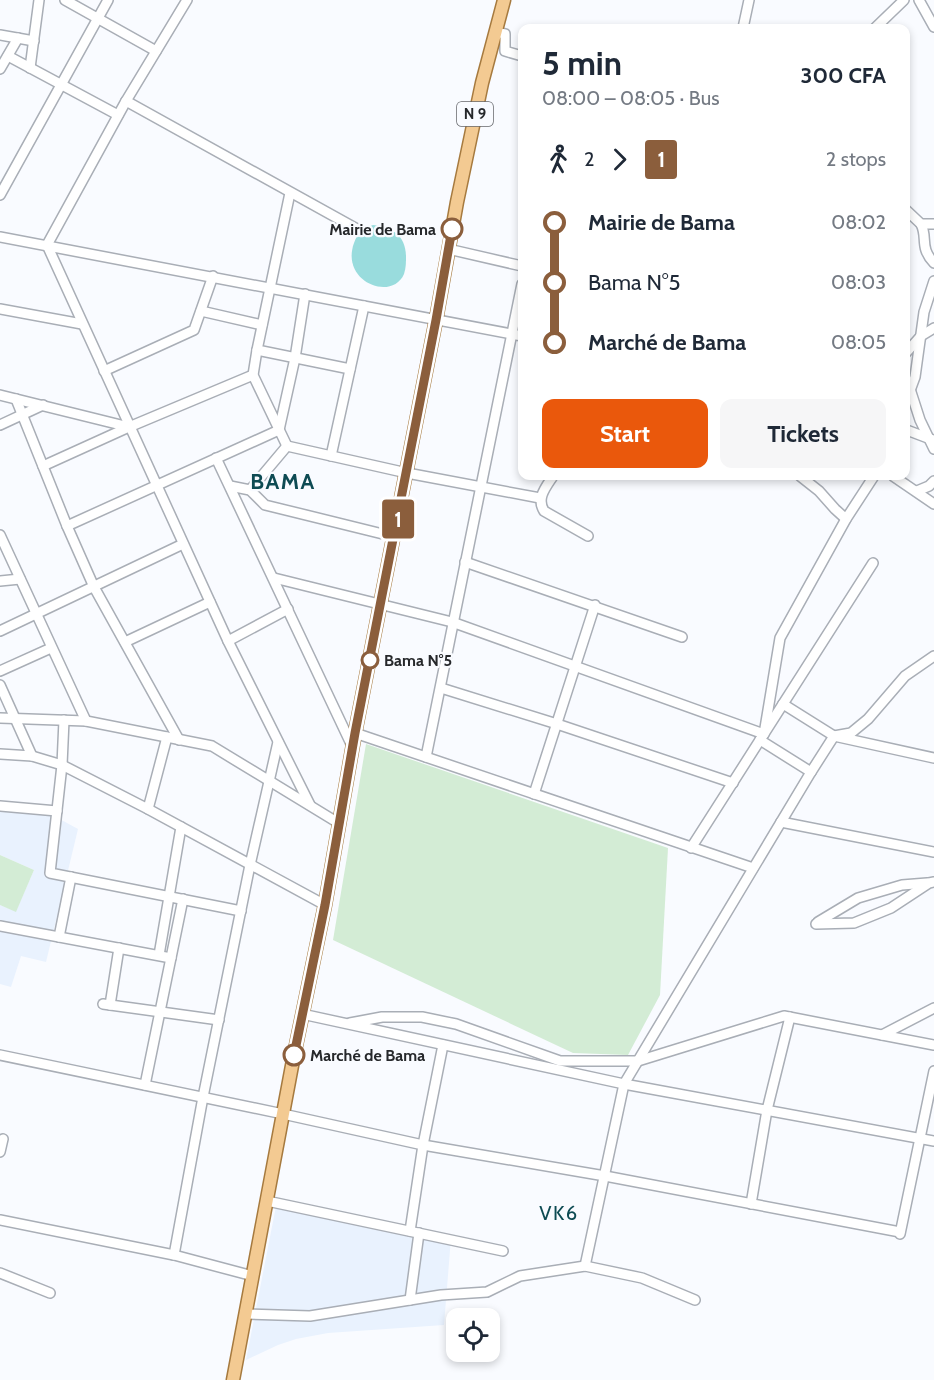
<!DOCTYPE html>
<html lang="en">
<head>
<meta charset="utf-8">
<style>
	body { margin:0; font-family:Cabin,sans-serif; background:#f6f6f7; color:#1f2937; height:100vh; display:flex; flex-direction:column; font-size:22px; white-space:nowrap }
	* { box-sizing:border-box; margin:0 }
	p { font-size:20px; color:#747a83 }
	.icon { flex:none; width:33px; height:33px; fill:none; stroke:currentColor; stroke-width:2; stroke-linecap:round; stroke-linejoin:round }
	.map { position:relative; flex:1; overflow:hidden }
	.panel { position:absolute; left:518px; top:24px; width:392px; height:456px; display:flex; flex-direction:column; background:#fff; border-radius:12px; box-shadow:0 3px 9px #0003 }
	.panel>* { flex:none }
	.badge { padding:0 12px; border-radius:4px; font-size:21px; line-height:39px }
	.fabs { position:absolute; left:446px; top:1308px; display:grid; gap:12px }
	.fabs a { display:grid; place-items:center; width:54px; height:54px; border-radius:12px; background:#fff; box-shadow:0 3px 9px #0003; font-size:30px }
	.map>.badge { position:absolute; translate:-50% -50%; box-shadow:0 0 0 3px #fff }
	.legs { display:flex; align-items:center; gap:9px; height:66px; padding:0 24px; font-size:20px }
	.legs p { margin-inline-start:auto }
	.headline { display:flex; align-items:center; justify-content:space-between; height:102px; padding:0 24px }
	h1 { font-size:33px; font-weight:700; line-height:45px }
	.action { display:flex; gap:12px; margin-top:auto; padding:12px 24px }
	.action a { flex:1; height:69px; border-radius:12px; background:#ea580c; color:#fff; font-size:24px; font-weight:700; line-height:69px; text-align:center }
	.action a+a { background:#f6f6f7; color:#1f2937 }
	ul { padding:0 24px; list-style:none }
	li { display:flex; align-items:center; gap:21px; height:60px; font-size:22px }
	li i { display:grid; place-items:center; width:9px; height:100%; margin:0 8px; background:currentColor }
	li i::after { content:''; width:15px; height:15px; margin:-8px; border:4px solid; border-radius:50%; background:#fff }
	li p { margin-inline-start:auto }
	li:first-child i { background:linear-gradient(#0000 50%,currentColor 0) }
	li:last-child i { background:linear-gradient(currentColor 50%,#0000 0) }
	.map>svg:first-child { display:block }
	.built { fill:#e9f2fe }
	.green { fill:#d3ecd5 }
	.water { fill:#99dcdd }
	.lines { fill:none; stroke-linecap:round; stroke-linejoin:round }
	.minor-casing { stroke:#a9aeb6; stroke-width:12 }
	.major-casing { stroke:#a67a3f; stroke-width:15 }
	.minor { stroke:#fff; stroke-width:9 }
	.major { stroke:#f3ca92; stroke-width:12 }
	.line-1-casing { stroke:#fff; stroke-width:14 }
	.line-1 { stroke:#8b5e3c; stroke-width:9 }
	.stop-1-dot { fill:#fff; stroke:#8b5e3c; stroke-width:3 }
	.labels { text-anchor:middle; stroke-width:4.5; stroke-linejoin:round; paint-order:stroke }
	.shield { fill:#f9fbff; stroke:#65676b; stroke-width:1.5 }
	.shield-label { font-size:15px; font-weight:bold; fill:#26282b }
	.stop-label { font-size:16px; font-weight:bold; fill:#26282b; stroke:#f9fbff; text-anchor:start }
	.quarter-label { font-size:20px; letter-spacing:1.5px; fill:#0e4b53; stroke:#f9fbff }
	.district-label { font-size:22px; font-weight:bold; letter-spacing:1.5px; fill:#0e4b53; stroke:#f9fbff }
</style>
</head>
<body>
<div class="map">
<svg width="934" height="1380" viewBox="0 0 934 1380">
	<rect width="100%" height="100%" fill="#f9fbff"/>
	<g class="built">
		<path d="M0,802L45,811L78,829L46,962L21,956L11,987L0,984V905L16,911L34,870L0,855Z"/>
		<path d="M277,1201L451,1238L444,1325L328,1333L296,1339L278,1345L246,1360Z"/>
	</g>
	<g class="green">
		<path d="M366,744L668,848L660,995L628,1055L573,1053L333,940Z"/>
		<path d="M0,855L34,870L16,912L0,905Z"/>
	</g>
	<path class="water" d="M373,225C392,228 405,234 406,256C406,262 406,268 404,274C392,302 340,282 354,243C358,232 362,229 373,225Z"/>
	<g class="lines">
		<g class="minor-casing">
			<g id="minor">
				<path d="M65,0L156,51"/>
				<path d="M187,0L126,101L47,245L228,641L310,805"/>
				<path d="M919,0L934,27"/>
				<path d="M743,28L749,0"/>
				<path d="M875,28L904,0"/>
				<path d="M495,32L505,34V51L522,56"/>
				<path d="M0,35L34,41"/>
				<path d="M8,56L118,115"/>
				<path d="M30,68L39,0"/>
				<path d="M0,69L18,38"/>
				<path d="M126,101L357,229"/>
				<path d="M0,195L108,0"/>
				<path d="M904,208L921,224H934"/>
				<path d="M921,224C928,238 919,247 934,263"/>
				<path d="M0,237L522,336"/>
				<path d="M448,249L522,266"/>
				<path d="M0,309L82,324"/>
				<path d="M201,311L262,325"/>
				<path d="M257,350L350,369"/>
				<path d="M904,355L921,336L934,328"/>
				<path d="M104,371L194,330L213,276"/>
				<path d="M910,389L920,420L934,449"/>
				<path d="M0,395L129,427"/>
				<path d="M16,399L67,526L94,587L179,740"/>
				<path d="M904,407L915,377L924,312L934,281"/>
				<path d="M0,425L43,405"/>
				<path d="M904,429L933,440"/>
				<path d="M287,446L253,375L257,350L290,193"/>
				<path d="M287,446L407,473L540,498"/>
				<path d="M331,456L364,306"/>
				<path d="M216,458L353,748"/>
				<path d="M43,466L129,427L253,375"/>
				<path d="M553,476C546,487 536,498 544,511L588,536"/>
				<path d="M800,476L819,491L835,509L846,519"/>
				<path d="M893,476L934,504"/>
				<path d="M230,486L250,490L265,505L395,537"/>
				<path d="M250,490L287,446"/>
				<path d="M917,491L929,486L934,481"/>
				<path d="M67,526L279,430L295,358L305,294"/>
				<path d="M0,535L86,721"/>
				<path d="M465,562L682,637"/>
				<path d="M274,578L452,622L764,734L780,638L846,519L874,476"/>
				<path d="M0,581L20,579"/>
				<path d="M0,631L183,544"/>
				<path d="M228,641L288,609"/>
				<path d="M125,642L210,602"/>
				<path d="M0,671L51,648"/>
				<path d="M0,685L32,756"/>
				<path d="M441,688L557,724L733,783"/>
				<path d="M783,704L834,736L934,758"/>
				<path d="M0,718L86,721L212,746L340,824"/>
				<path d="M64,720L62,765L50,873L241,911"/>
				<path d="M355,733L753,868"/>
				<path d="M760,740L811,772"/>
				<path d="M0,754L32,756L62,765L148,809L325,905"/>
				<path d="M426,757L522,284"/>
				<path d="M534,794L595,605"/>
				<path d="M0,806L57,811"/>
				<path d="M148,809L167,737"/>
				<path d="M781,822L934,852"/>
				<path d="M691,848L873,563"/>
				<path d="M818,922L858,898L902,885L927,883"/>
				<path d="M816,924L854,923L891,908L929,883L934,882"/>
				<path d="M0,926L171,958"/>
				<path d="M59,937L71,877"/>
				<path d="M159,955L181,827"/>
				<path d="M103,1004L219,1020"/>
				<path d="M110,1005L119,948"/>
				<path d="M302,1014L624,1084L934,1141"/>
				<path d="M350,1023L382,1017H422L456,1024L560,1061H638L784,1016L934,1045"/>
				<path d="M882,1035L934,1008"/>
				<path d="M0,1055L283,1114L423,1145L605,1176L900,1232"/>
				<path d="M145,1085L183,899"/>
				<path d="M0,1152L3,1139"/>
				<path d="M267,1201L503,1251"/>
				<path d="M751,1204L767,1110L790,1017"/>
				<path d="M0,1220L174,1255L253,1276"/>
				<path d="M410,1231L423,1145L443,1045"/>
				<path d="M900,1234L934,1071"/>
				<path d="M174,1255L203,1097L250,865L278,742"/>
				<path d="M585,1266L624,1084L811,772L834,736L851,733L868,719L905,676L934,656"/>
				<path d="M0,1273L50,1293"/>
				<path d="M410,1300L419,1233"/>
				<path d="M245,1314L310,1316L441,1295L487,1292L520,1276L585,1266L642,1278L695,1300"/>
			</g>
		</g>
		<g class="major-casing">
			<path id="major" d="M233,1380L294,1055L325,905L355,733L436,320L457,202L482,83L504,0"/>
		</g>
		<use href="#minor" class="minor"/>
		<use href="#major" class="major"/>
	</g>
	<g class="lines">
		<g class="line-1-casing">
			<path id="line-1" d="M294,1055L325,905L355,733L436,320L452,229"/>
		</g>
		<use href="#line-1" class="line-1"/>
	</g>
	<g class="stop-1-dot">
		<circle cx="452" cy="229" r="10"/>
		<circle cx="370" cy="660" r="8"/>
		<circle cx="294" cy="1055" r="10"/>
	</g>
	<g class="labels">
		<rect class="shield" x="457" y="102" width="36" height="24" rx="4.5"/>
		<g class="shield-label">
			<text x="475" y="119">N 9</text>
		</g>
		<g class="stop-label">
			<text x="436" y="235" text-anchor="end">Mairie de Bama</text>
			<text x="384" y="666">Bama N°5</text>
			<text x="310" y="1061">Marché de Bama</text>
		</g>
		<g class="quarter-label">
			<text x="559" y="1220">VK6</text>
		</g>
		<g class="district-label">
			<text x="283" y="489">BAMA</text>
		</g>
	</g>
</svg>
<div class="fabs">
<a><svg class="icon" aria-label="locate" viewBox="0 0 24 24"><circle cx="12" cy="12" r="6"/><path d="M12 2v4M12 18v4M2 12h4M18 12h4"/></svg></a>
</div>
<b class="badge" style="left:398px;top:519px;background:#8b5e3c;color:#fff">1</b>
<section class="panel">
<div class="headline"><div><h1>5 min</h1><p>08:00 – 08:05 · Bus</p></div><b>300 CFA</b></div>
<div class="legs"><svg class="icon" aria-label="walk" viewBox="0 0 24 24"><circle cx="13" cy="4" r="2"/><path d="M13 8l-2 6 4 7M11 14l-3 7M7 12l3-4h3l4 4"/></svg>2<svg class="icon" aria-label="forward" viewBox="0 0 24 24"><path d="M9 5l7 7-7 7"/></svg><b class="badge" style="background:#8b5e3c;color:#fff">1</b><p>2 stops</p></div>
<ul>
<li><i style="color:#8b5e3c"></i><b>Mairie de Bama</b><p>08:02</p></li>
<li><i style="color:#8b5e3c"></i><span>Bama N°5</span><p>08:03</p></li>
<li><i style="color:#8b5e3c"></i><b>Marché de Bama</b><p>08:05</p></li>
</ul>
<div class="action"><a>Start</a><a>Tickets</a></div>
</section>
</div>
</body>
</html>
